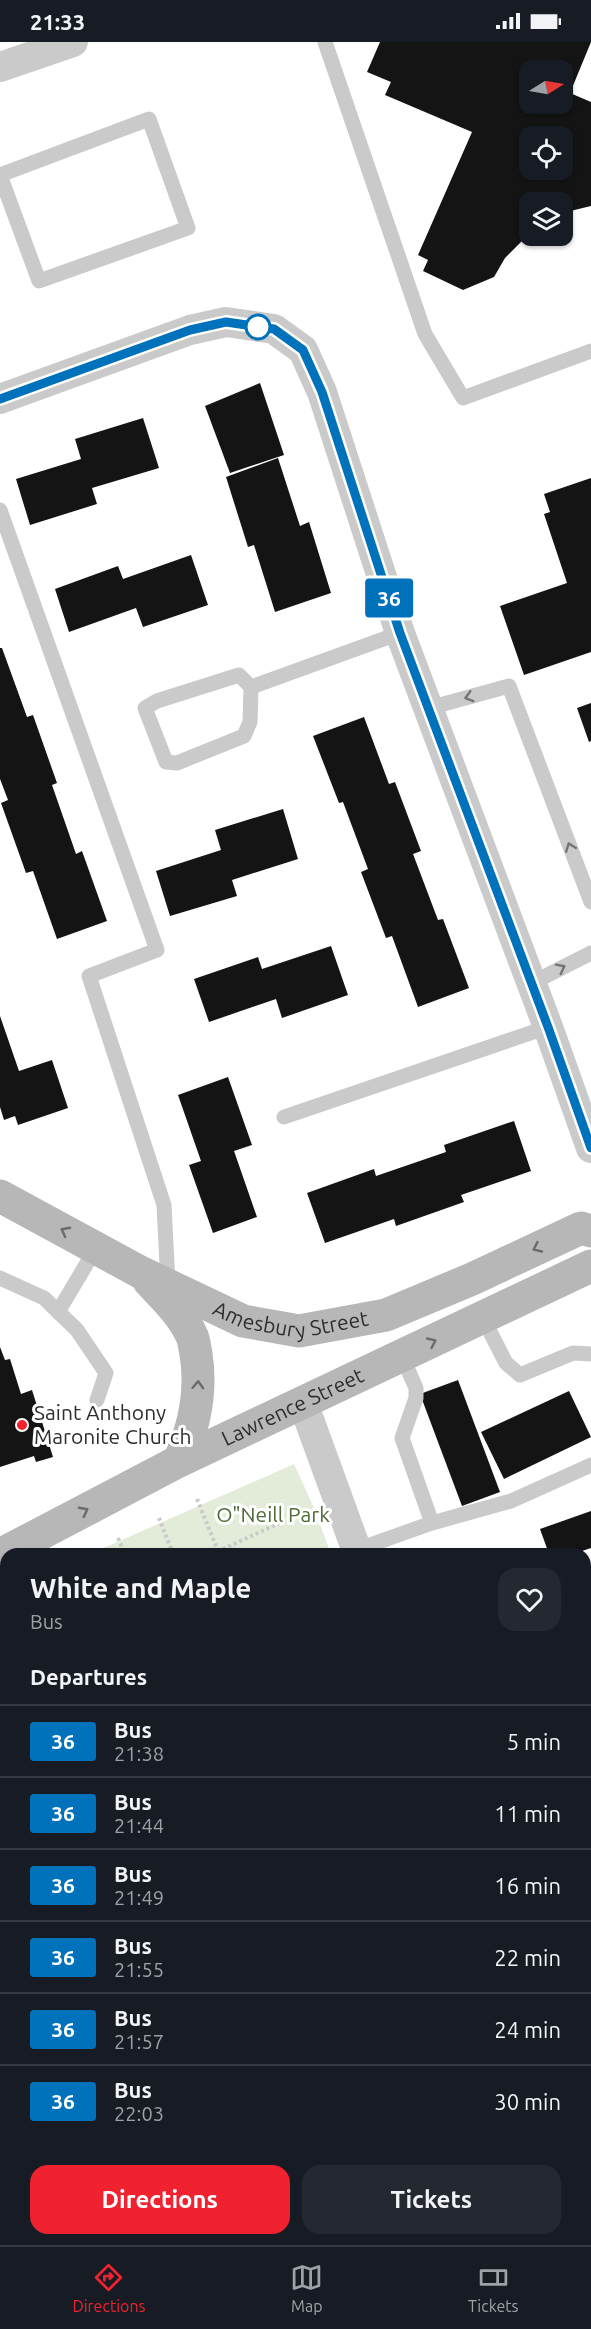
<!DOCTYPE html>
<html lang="en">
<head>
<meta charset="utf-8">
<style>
	body { margin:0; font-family:Ubuntu,sans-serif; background:#242831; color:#f1f3f6; height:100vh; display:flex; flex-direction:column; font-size:22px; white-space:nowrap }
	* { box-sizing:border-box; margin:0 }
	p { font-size:20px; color:#9ea1a6 }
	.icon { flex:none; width:33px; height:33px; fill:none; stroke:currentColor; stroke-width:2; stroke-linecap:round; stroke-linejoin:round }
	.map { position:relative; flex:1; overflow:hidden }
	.panel { position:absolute; left:0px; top:1506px; width:591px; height:698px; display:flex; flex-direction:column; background:#171b24; border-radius:18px 18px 0 0; box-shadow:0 2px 4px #0004 }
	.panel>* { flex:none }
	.badge { padding:0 12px; border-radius:4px; font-size:21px; line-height:39px }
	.needle { width:39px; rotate:79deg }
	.buttons { position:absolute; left:519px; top:18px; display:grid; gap:12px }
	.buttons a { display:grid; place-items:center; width:54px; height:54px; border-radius:12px; background:#171b24; box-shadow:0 2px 4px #0004; font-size:30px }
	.map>.badge { position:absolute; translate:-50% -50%; box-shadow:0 0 0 3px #fff }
	h2 { padding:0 30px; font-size:22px; line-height:54px }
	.round { display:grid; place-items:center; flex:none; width:63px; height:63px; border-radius:18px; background:#242831 }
	.summary { display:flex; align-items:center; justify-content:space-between; height:102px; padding:0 30px }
	h1 { font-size:28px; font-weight:600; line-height:45px }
	.button { display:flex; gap:12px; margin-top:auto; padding:12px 30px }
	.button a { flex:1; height:69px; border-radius:18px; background:#f02230; color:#fff; font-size:24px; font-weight:600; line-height:69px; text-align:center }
	.button a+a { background:#242831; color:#f1f3f6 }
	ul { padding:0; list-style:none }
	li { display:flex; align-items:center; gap:18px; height:72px; padding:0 30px; border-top:2px solid #363941 }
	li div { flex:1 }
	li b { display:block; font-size:22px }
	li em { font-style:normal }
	li .badge { min-width:66px; font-weight:700; text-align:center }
	.status { display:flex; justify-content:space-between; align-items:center; height:42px; padding:0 30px; background:#171b24; direction:ltr }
	.status svg { height:16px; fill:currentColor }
	.menu { display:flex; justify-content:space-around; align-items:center; height:84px; border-top:2px solid #363941; background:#171b24; font-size:16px; color:#9ea1a6 }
	.menu a { display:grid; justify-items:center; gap:3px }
	.menu .active { color:#f02230 }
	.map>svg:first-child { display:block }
	.green { fill:#e3ebd9 }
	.building { fill:#141414; fill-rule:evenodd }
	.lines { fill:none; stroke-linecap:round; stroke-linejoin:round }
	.path { stroke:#cacaca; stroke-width:4; stroke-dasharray:3 3; stroke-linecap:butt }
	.service { stroke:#cacaca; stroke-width:15 }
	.minor { stroke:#cacaca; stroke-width:30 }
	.secondary { stroke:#b7b7b7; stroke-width:33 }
	.oneway { stroke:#747474 }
	.oneway2 { stroke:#6b6b6b }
	.line-casing { stroke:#fff; stroke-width:14 }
	.line { stroke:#0072bc; stroke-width:9 }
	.stop-dot { fill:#fff; stroke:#0072bc; stroke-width:3 }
	.poi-dot { fill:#f02230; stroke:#fff; stroke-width:2 }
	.labels { text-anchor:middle; stroke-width:6; stroke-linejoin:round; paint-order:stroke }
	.street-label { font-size:21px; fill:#2d2d2d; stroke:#fff }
	.poi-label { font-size:21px; fill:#2d2d2d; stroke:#fff; text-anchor:start }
	.park-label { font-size:21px; fill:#4f6b38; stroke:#fff }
</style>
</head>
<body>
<div class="status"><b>21:33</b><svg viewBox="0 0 49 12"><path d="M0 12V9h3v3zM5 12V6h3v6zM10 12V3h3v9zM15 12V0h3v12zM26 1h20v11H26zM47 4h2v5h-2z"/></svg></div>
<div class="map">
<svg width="591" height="2203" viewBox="0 0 591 2203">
	<rect width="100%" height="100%" fill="#fff"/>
	<g class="green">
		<path d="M294,1422L314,1466L331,1512H90Z"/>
		<path d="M6,1552V2198H579L581,2203H0V1555Z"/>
	</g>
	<g class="building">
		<path d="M380,0H591L570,51L591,60V164L562,171V160H530V191L505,216L494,235L463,248L423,229L428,218L418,213L472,90L385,53L391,40L367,30ZM530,28H562V62H530ZM530,94H562V128H530Z"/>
		<path d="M260,341L284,413L230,431L205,364Z"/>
		<path d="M143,376L159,426L92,446L97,462L30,483L16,437L81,417L75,397Z"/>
		<path d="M278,416L300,484L309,480L331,551L275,570L254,503L248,505L226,435Z"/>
		<path d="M591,436V610L524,633L500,564L567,541L544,472L550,470L544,452Z"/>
		<path d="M191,513L208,563L143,585L136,566L69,590L55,547L118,524L123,537Z"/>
		<path d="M0,606H2L27,675L33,673L57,741L52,743L76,812L82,809L107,879L57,897L33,829L26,831L1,761L8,758L0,737Z"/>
		<path d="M591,661V699L589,700L577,666Z"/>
		<path d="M364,675L389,742L395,740L421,809L413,812L438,878L443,877L469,946L418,965L392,894L386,896L361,830L368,827L343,760L339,761L313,694Z"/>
		<path d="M283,767L298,817L232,838L237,854L170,874L156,829L221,808L215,788Z"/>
		<path d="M331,904L348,953L282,976L276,957L209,980L194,937L258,915L262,927Z"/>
		<path d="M0,974L19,1029L52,1018L68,1066L18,1083L15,1074L4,1078L0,1065Z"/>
		<path d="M228,1035L252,1103L234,1109L257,1175L213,1191L189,1123L201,1119L178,1053Z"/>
		<path d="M514,1079L531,1129L461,1153L464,1160L396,1184L394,1177L325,1201L307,1151L374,1127L376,1134L446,1110L444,1103Z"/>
		<path d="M0,1305L5,1318L10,1317L21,1352L32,1348L53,1415L36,1420L34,1414L0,1425Z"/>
		<path d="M458,1338L500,1450L462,1464L420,1352Z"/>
		<path d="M569,1349L591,1395L504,1437L481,1390Z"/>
		<path d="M591,1469V1506L573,1512H549L540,1487Z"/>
		<path d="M591,1561V1596L586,1598L585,1564Z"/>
		<path d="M591,1702V1830L585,1832V1704Z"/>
		<path d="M591,1876V1939L585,1941V1878Z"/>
	</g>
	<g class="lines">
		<g class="path">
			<path d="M197,1457L218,1509"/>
			<path d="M159,1476L173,1512"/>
			<path d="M118,1496L125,1512"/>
			<path d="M212,1512L310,1467"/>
			<path d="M0,1602L6,1600"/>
			<path d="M0,2008L6,1998"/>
			<path d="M0,2076L6,2077"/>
			<path d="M248,2198L253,2203"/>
		</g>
		<g class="service">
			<path d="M325,0L425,292L463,356L591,309"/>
			<path d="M0,133L149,77L188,186L39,239L0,133"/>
			<path d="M0,468L157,908L89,934L164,1163L168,1242"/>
			<path d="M251,645L250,680L244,694L177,721L166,720L145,666L157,659L239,633L251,645L400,591"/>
			<path d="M429,666L509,644L591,860"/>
			<path d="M532,941L591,911"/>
			<path d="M284,1075L548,985"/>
			<path d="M0,1236L44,1256L77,1288L106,1331L97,1358"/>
			<path d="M58,1270L96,1206"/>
			<path d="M483,1276L506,1321L520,1333L573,1311L591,1312"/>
			<path d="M402,1314L416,1346V1356L402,1396L432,1481"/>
			<path d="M356,1508L432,1481L511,1459L591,1423"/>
		</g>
		<g class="minor">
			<path d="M0,25L73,0"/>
			<path d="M0,357L190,288L226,280L274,287L303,308L322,350L400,591L548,985L591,1106"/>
			<path d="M303,1361L358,1512"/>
			<path d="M585,2136L591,2152"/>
		</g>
		<g class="secondary">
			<path id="s1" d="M0,1154L140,1230L243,1279L299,1289L386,1273L472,1237L581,1186L591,1189"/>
			<path d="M149,1239C165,1256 182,1272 192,1294C194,1299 195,1306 196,1312C202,1350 195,1384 179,1419"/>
			<path id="s2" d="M0,1513L179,1419L591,1224"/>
		</g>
	</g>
	<defs><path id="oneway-chevron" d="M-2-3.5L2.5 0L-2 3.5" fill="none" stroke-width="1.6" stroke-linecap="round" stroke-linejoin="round" transform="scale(1.5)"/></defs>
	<g class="oneway">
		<use href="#oneway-chevron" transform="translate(469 655) rotate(164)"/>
		<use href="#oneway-chevron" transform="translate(570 805) rotate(-111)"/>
		<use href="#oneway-chevron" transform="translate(561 926) rotate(-27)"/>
	</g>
	<g class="oneway2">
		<use href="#oneway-chevron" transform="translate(65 1189) rotate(-152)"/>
		<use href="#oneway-chevron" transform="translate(537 1206) rotate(155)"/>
		<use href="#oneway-chevron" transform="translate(432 1300) rotate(-25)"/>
		<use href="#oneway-chevron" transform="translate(198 1343) rotate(-87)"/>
		<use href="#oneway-chevron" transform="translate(84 1469) rotate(-28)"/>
	</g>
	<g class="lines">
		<g class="line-casing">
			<path id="line" d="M0,357L190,288L226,280L274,287L303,308L322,350L400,591L548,985L591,1106"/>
		</g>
		<use href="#line" class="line"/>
	</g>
	<circle class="stop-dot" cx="258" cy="285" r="12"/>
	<circle class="poi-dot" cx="22" cy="1383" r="6"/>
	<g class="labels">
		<g class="street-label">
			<text dy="7" stroke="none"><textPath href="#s1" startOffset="321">Amesbury Street</textPath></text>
			<text dy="7" stroke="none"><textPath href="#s2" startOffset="328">Lawrence Street</textPath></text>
		</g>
		<g class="poi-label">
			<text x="34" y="1378">Saint Anthony<tspan x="34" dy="24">Maronite Church</tspan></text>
		</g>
		<g class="park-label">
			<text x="273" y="1480">O"Neill Park</text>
		</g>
	</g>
</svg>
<div class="buttons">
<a><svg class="needle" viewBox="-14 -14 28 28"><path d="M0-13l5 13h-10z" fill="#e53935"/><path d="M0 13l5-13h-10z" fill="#9ea1a6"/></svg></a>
<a><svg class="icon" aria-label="locate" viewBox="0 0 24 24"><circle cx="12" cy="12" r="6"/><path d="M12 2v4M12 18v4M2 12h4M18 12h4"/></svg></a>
<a><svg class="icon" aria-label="layers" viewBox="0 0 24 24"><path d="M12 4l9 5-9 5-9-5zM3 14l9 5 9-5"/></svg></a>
</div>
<b class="badge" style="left:389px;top:556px;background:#0072bc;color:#fff">36</b>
<section class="panel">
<div class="summary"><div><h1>White and Maple</h1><p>Bus</p></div><a class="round"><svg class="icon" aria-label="heart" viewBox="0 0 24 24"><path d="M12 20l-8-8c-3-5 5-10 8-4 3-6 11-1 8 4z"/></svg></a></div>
<h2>Departures</h2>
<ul>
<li><span class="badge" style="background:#0072bc;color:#fff">36</span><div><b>Bus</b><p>21:38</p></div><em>5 min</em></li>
<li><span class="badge" style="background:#0072bc;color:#fff">36</span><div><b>Bus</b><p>21:44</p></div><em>11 min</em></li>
<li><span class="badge" style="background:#0072bc;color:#fff">36</span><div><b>Bus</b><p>21:49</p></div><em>16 min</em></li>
<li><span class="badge" style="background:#0072bc;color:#fff">36</span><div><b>Bus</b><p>21:55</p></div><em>22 min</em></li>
<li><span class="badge" style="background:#0072bc;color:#fff">36</span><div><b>Bus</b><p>21:57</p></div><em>24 min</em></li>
<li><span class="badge" style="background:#0072bc;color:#fff">36</span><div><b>Bus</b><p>22:03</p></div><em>30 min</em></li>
</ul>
<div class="button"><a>Directions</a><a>Tickets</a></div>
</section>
</div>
<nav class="menu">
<a class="active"><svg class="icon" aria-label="directions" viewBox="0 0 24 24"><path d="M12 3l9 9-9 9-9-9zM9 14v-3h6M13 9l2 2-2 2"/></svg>Directions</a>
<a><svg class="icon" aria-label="map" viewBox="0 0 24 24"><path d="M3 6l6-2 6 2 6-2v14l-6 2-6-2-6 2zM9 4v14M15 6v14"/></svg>Map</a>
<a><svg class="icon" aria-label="tickets" viewBox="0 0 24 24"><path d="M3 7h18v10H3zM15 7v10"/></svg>Tickets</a>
</nav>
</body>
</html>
